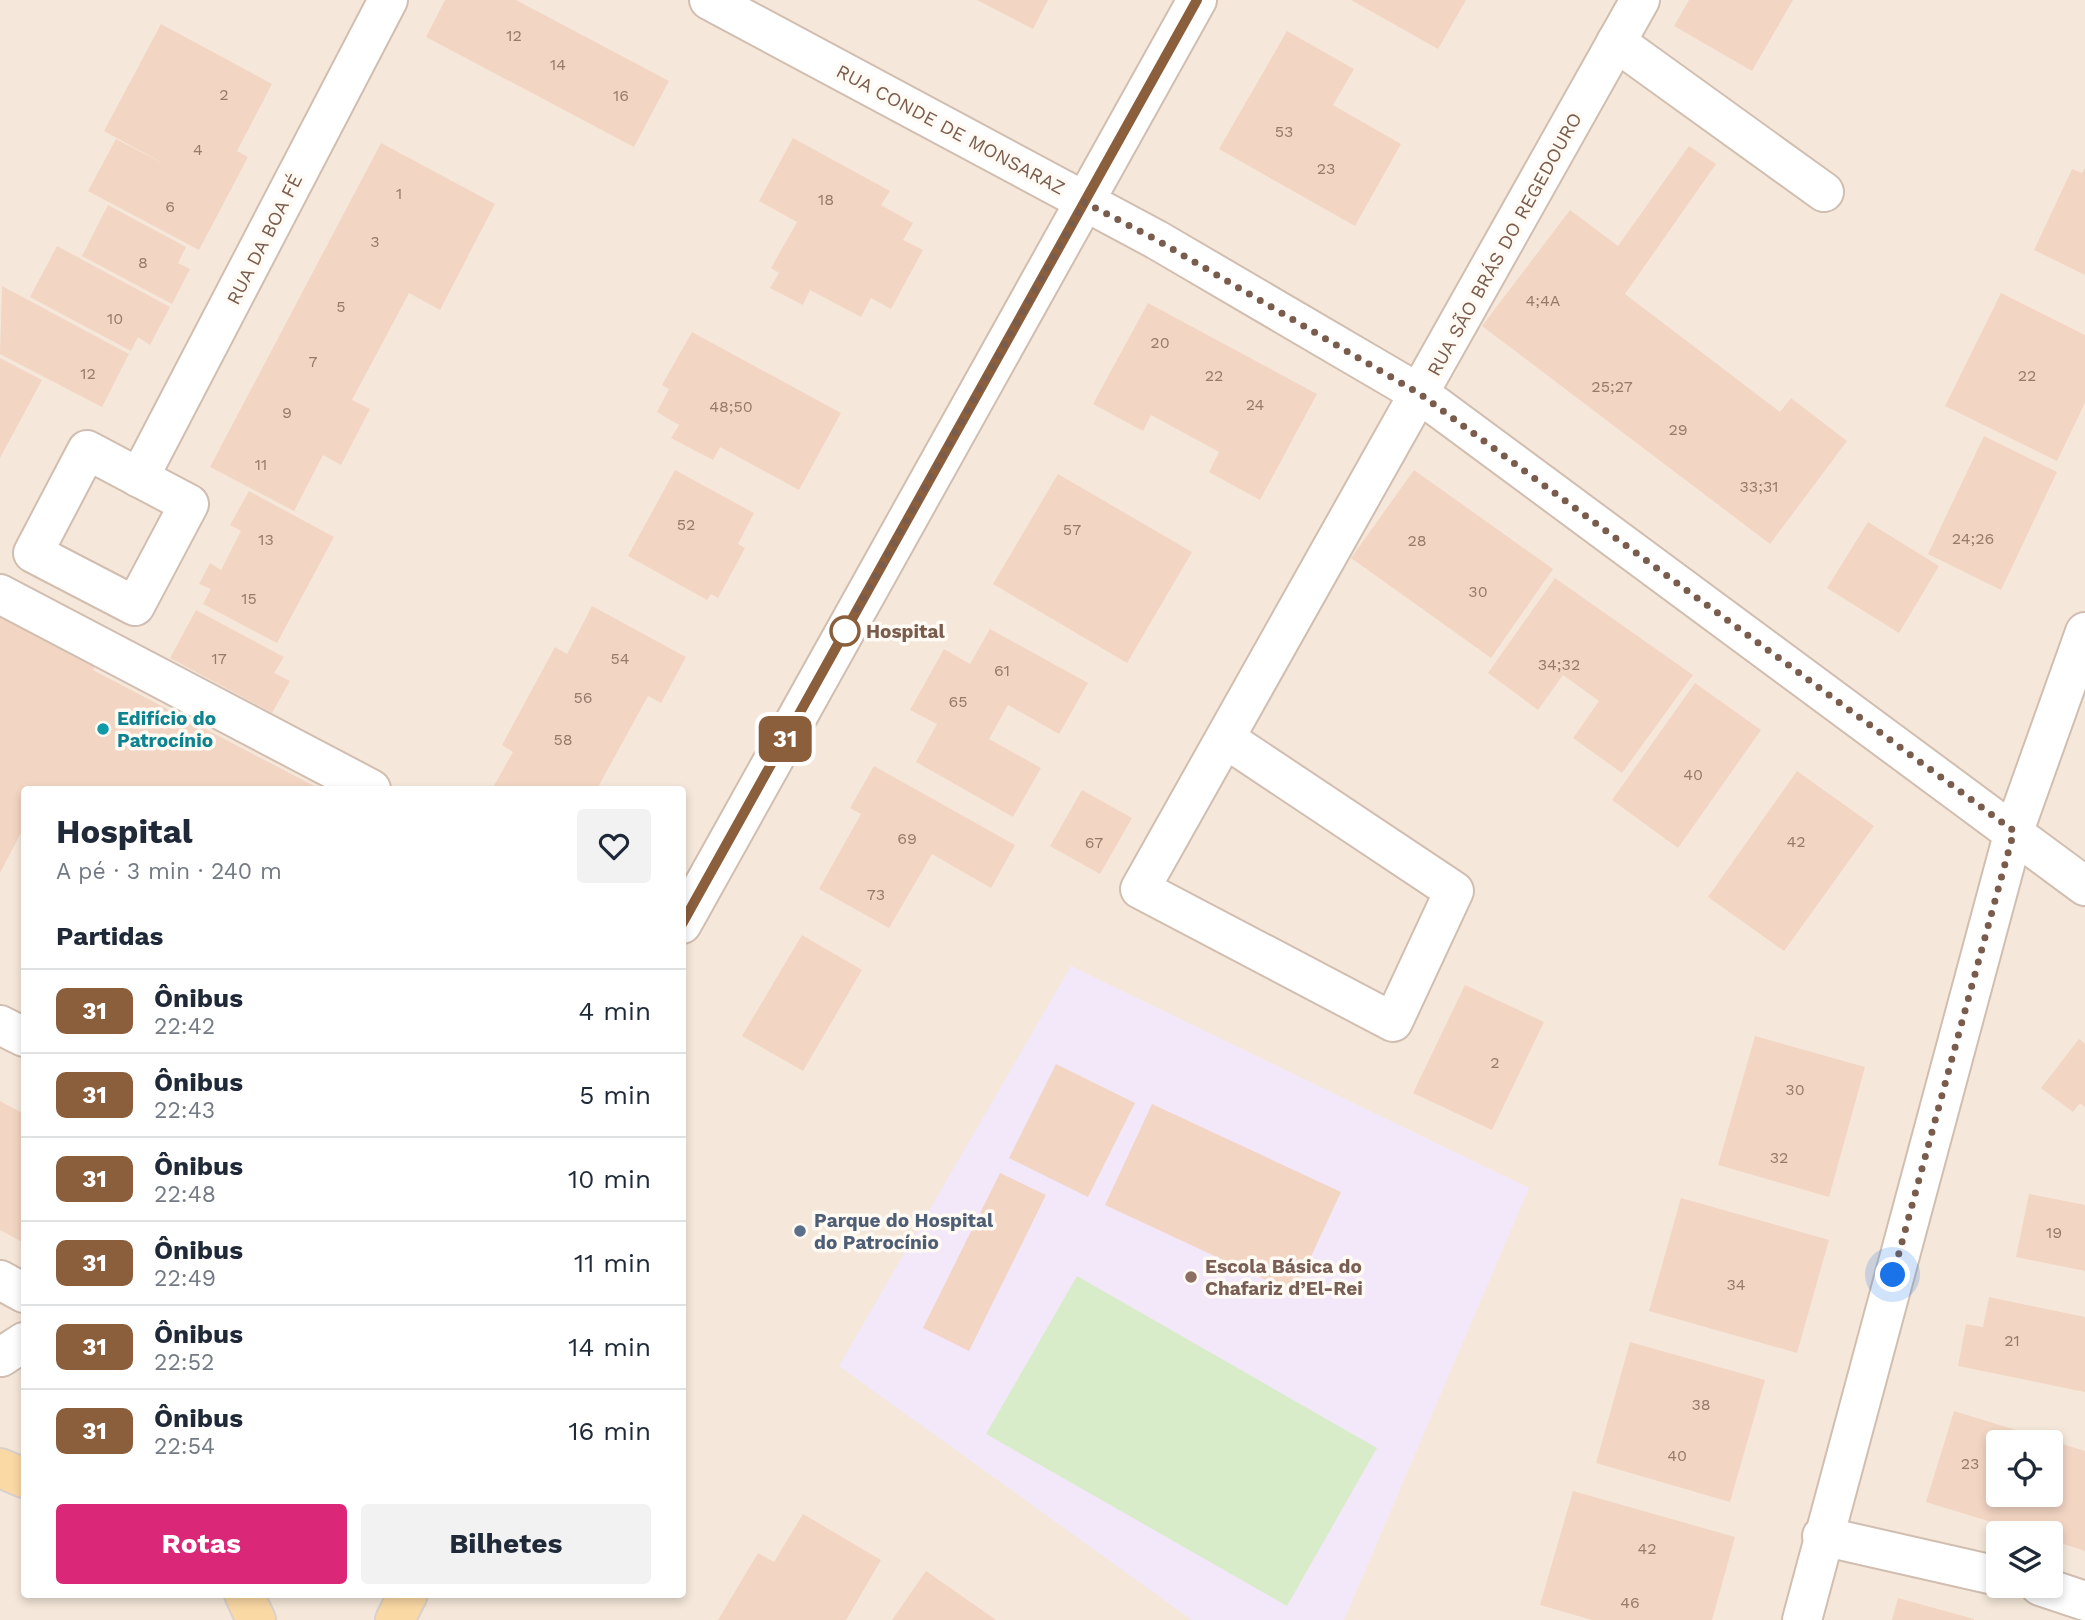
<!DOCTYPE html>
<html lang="pt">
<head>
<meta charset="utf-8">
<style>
	body { margin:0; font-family:"Work Sans",sans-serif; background:#f2f2f3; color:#1f2937; height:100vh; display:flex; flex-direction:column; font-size:26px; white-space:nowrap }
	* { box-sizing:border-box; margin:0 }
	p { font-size:23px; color:#747a83 }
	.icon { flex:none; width:38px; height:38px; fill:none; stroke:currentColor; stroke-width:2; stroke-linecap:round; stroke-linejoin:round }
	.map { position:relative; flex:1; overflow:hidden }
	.details { position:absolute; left:21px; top:786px; width:665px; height:812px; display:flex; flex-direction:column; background:#fff; border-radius:7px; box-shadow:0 4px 10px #0003 }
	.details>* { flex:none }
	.badge { padding:0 14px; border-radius:10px; font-size:24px; line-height:46px }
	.controls { position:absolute; left:1986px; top:1430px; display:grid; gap:14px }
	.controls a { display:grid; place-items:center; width:77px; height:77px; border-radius:7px; background:#fff; box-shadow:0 4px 10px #0003; font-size:35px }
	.you { position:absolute; width:35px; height:35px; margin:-18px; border:5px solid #fff; border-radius:50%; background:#1a73e8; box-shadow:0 0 0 10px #1a73e833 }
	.map>.badge { position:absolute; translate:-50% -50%; box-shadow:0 0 0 4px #fff }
	h2 { padding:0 35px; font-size:26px; line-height:63px }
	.round { display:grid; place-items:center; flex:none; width:74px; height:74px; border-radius:7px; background:#f2f2f3 }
	.overview { display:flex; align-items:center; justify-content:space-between; height:119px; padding:0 35px }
	h1 { font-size:33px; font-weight:700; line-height:52px }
	.button { display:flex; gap:14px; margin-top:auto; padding:14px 35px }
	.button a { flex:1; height:80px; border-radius:7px; background:#db2777; color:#fff; font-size:28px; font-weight:700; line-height:80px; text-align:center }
	.button a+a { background:#f2f2f3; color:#1f2937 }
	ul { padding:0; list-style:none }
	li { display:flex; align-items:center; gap:21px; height:84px; padding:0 35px; border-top:2px solid #e0e1e3 }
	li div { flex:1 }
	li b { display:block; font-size:26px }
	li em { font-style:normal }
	li .badge { min-width:77px; font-weight:700; text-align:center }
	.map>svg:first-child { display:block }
	.residential { fill:#f5e8da; fill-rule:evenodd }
	.education { fill:#f3e8fa }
	.green { fill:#d8ecc9 }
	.building { fill:#f3d5c3; fill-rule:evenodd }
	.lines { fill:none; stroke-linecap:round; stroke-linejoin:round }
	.minor-casing { stroke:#d1beb0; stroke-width:42 }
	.major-casing { stroke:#dad1cd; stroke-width:42 }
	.minor { stroke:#fff; stroke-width:38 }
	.major { stroke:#fbd9a5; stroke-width:38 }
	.line-casing { stroke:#fff; stroke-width:16 }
	.line { stroke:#8b5e3c; stroke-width:10 }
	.walk { stroke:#7a5c4d; stroke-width:7; stroke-dasharray:0 12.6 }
	.stop-dot { fill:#fff; stroke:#8b5e3c; stroke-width:3.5 }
	.culture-dot { fill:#0f9aa8; stroke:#fffaf3; stroke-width:2.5 }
	.service-dot { fill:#5c6f8a; stroke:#fffaf3; stroke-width:2.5 }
	.education-dot { fill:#8d6e63; stroke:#fffaf3; stroke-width:2.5 }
	.labels { text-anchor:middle; stroke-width:7; stroke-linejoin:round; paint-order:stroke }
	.number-label { font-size:16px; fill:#987a6a }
	.street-label { font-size:19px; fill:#7a5c4d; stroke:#fffaf3 }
	.stop-label { font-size:19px; font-weight:bold; fill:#7a5c4d; stroke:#fffaf3; text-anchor:start }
	.culture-label { font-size:19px; font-weight:bold; fill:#0d838f; stroke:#fffaf3; text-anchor:start }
	.service-label { font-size:19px; font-weight:bold; fill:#4e5e75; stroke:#fffaf3; text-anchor:start }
	.education-label { font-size:19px; font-weight:bold; fill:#785e54; stroke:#fffaf3; text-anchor:start }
</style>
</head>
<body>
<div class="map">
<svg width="2085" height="1620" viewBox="0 0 2085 1620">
	<rect width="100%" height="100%" fill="#fdf6ec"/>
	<path class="residential" d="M0,0H2085V1620H0ZM24,789H682V1594H24ZM1998,1442H2051V1494H1998ZM1998,1533H2051V1586H1998Z"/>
	<path class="education" d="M1071,966L1529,1188L1344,1620H1192L839,1366Z"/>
	<path class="green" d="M1077,1276L1377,1448L1287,1606L986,1434Z"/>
	<g class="building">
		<path d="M445,0H516L669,81L634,147L426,37Z"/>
		<path d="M977,0H1048L1033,29Z"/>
		<path d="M1351,0H1466L1438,49Z"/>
		<path d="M1689,0H1793L1752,71L1674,26Z"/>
		<path d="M161,24L272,84L237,151L248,157L199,250L88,191L116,139L168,166L104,131Z"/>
		<path d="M1287,31L1354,69L1333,105L1401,144L1355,226L1219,149Z"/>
		<path d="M793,138L890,191L881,205L913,223L903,240L923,250L891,309L871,298L861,317L810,290L803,305L770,288L779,273L771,268L797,222L759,201Z"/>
		<path d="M381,143L495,204L440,310L409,293L352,400L370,409L341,465L323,455L294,511L210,467Z"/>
		<path d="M1689,146L1716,164L1625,294L1780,412L1791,398L1847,441L1770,544L1482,326L1570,210L1618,246Z"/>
		<path d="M2085,168V275L2034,250L2072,169L2082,173Z"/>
		<path d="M108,205L186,247L178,263L190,269L172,304L82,256Z"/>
		<path d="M57,246L170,307L150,345L138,337L131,351L30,297Z"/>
		<path d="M2,286L129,354L102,407L0,354Z"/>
		<path d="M2001,293L2085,335V403L2057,461L1945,406Z"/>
		<path d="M1148,303L1317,394L1260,500L1209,472L1219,452L1151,415L1143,431L1093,404Z"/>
		<path d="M692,332L841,413L799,490L720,447L713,460L671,438L679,425L657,412L669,389L662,385Z"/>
		<path d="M0,358L42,380L0,458Z"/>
		<path d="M1984,436L2057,472L2001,590L1928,554Z"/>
		<path d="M675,470L754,513L738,544L745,548L718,598L711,594L707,600L628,556Z"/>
		<path d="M1414,470L1553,569L1491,658L1351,558Z"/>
		<path d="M1058,474L1192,552L1127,663L993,584Z"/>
		<path d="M249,491L334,537L277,643L203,604L211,589L199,584L210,563L221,570L241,531L230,525Z"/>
		<path d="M1868,522L1939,566L1899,633L1827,588Z"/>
		<path d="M1555,578L1693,675L1622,773L1573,738L1599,701L1563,675L1538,710L1488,673Z"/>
		<path d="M592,606L686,657L661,703L648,696L597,789H492L513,752L502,745L555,647L567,654Z"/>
		<path d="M196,610L284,657L274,673L290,681L272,713L170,658Z"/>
		<path d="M0,614L96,665L93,670L320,789H24V827L0,873Z"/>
		<path d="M990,629L1088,683L1059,734L1008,705L989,739L1041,768L1013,817L916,762L937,724L910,710L944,649L970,664Z"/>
		<path d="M1695,683L1761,730L1678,848L1612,800Z"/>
		<path d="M874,766L1015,845L991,888L932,854L889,928L819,889L861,814L850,808Z"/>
		<path d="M1797,771L1874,826L1784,951L1708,897Z"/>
		<path d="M1082,790L1132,818L1100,874L1050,846Z"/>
		<path d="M802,935L862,970L803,1071L742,1036Z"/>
		<path d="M1465,985L1544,1022L1492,1130L1413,1093Z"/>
		<path d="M1755,1036L1865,1067L1829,1197L1718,1165Z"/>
		<path d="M2079,1039L2085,1044V1107L2080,1103L2073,1112L2041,1088Z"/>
		<path d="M1056,1064L1135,1103L1088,1197L1009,1158Z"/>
		<path d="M0,1101L24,1114V1243L0,1230Z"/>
		<path d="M1152,1104L1341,1192L1294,1293L1105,1205Z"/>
		<path d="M1000,1173L1046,1195L969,1351L923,1328Z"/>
		<path d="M2029,1194L2085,1205V1271L2016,1257Z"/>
		<path d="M1681,1198L1829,1240L1797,1353L1649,1311Z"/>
		<path d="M1989,1297L2085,1317V1392L1958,1366L1966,1324L1983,1327Z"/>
		<path d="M1630,1342L1765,1380L1730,1502L1596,1463Z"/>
		<path d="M1954,1411L2085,1451V1551L2051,1540V1533H2027L1926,1502ZM1998,1442H2051V1494H1998Z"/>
		<path d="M1573,1491L1735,1537L1712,1620H1592L1540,1605Z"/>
		<path d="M803,1514L881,1560L846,1620H718L758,1553L774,1562Z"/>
		<path d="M926,1571L996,1620H892Z"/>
		<path d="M1898,1598L1974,1619V1620H1892Z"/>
	</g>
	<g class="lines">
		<g class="minor-casing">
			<g id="minor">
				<path d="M709,0L1157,240L1420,394L2085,886"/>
				<path d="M1616,42L1824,192"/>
				<path d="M87,450L189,504L135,606L33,553Z"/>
				<path d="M139,478L388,0"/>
				<path d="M0,594L371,789"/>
				<path d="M1226,739L1454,891L1393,1022L1140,889L1640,0"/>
				<path d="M682,924L1197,0"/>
				<path d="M0,1025L24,1037"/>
				<path d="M0,1280L24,1293"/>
				<path d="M1,1357L24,1342"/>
				<path d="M1822,1536L1998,1576"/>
				<path d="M2040,1586L2085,1601"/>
				<path d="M1802,1620L2014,831L2085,632"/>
			</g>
		</g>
		<g class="major-casing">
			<g id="major">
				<path d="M0,1468L24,1478"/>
				<path d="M244,1594L256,1620"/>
				<path d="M395,1620L408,1594"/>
			</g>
		</g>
		<use href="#minor" class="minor"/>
		<use href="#major" class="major"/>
	</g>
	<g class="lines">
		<g class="line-casing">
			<path id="line" d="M682,924L1197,0"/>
		</g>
		<use href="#line" class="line"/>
		<path class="walk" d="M845,631L1084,202L1157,240L1420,394L2014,831L1893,1275"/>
	</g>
	<circle class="stop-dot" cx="845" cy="631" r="14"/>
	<circle class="culture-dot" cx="103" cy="729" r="7"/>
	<circle class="service-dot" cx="800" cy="1231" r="7"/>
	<circle class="education-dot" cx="1191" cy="1277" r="7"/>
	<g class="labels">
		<g class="number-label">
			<text x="514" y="41">12</text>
			<text x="558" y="70">14</text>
			<text x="224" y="100">2</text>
			<text x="621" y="101">16</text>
			<text x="1284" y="137">53</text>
			<text x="198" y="155">4</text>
			<text x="1326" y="174">23</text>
			<text x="399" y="199">1</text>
			<text x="826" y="205">18</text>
			<text x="170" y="212">6</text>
			<text x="375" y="247">3</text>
			<text x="143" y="268">8</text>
			<text x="1543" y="306">4;4A</text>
			<text x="341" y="312">5</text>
			<text x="115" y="324">10</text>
			<text x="1160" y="348">20</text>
			<text x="313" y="367">7</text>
			<text x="88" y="379">12</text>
			<text x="1214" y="381">22</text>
			<text x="2027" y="381">22</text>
			<text x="1612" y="392">25;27</text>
			<text x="1255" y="410">24</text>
			<text x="731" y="412">48;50</text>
			<text x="287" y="418">9</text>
			<text x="1678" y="435">29</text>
			<text x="261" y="470">11</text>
			<text x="1759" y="492">33;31</text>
			<text x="686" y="530">52</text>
			<text x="1072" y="535">57</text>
			<text x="1973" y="544">24;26</text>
			<text x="266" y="545">13</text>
			<text x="1417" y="546">28</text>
			<text x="1478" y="597">30</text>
			<text x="249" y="604">15</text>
			<text x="219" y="664">17</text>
			<text x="620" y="664">54</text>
			<text x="1559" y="670">34;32</text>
			<text x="1002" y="676">61</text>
			<text x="583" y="703">56</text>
			<text x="958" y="707">65</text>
			<text x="563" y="745">58</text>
			<text x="1693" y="780">40</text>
			<text x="907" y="844">69</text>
			<text x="1796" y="847">42</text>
			<text x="1094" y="848">67</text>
			<text x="876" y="900">73</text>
			<text x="1495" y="1068">2</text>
			<text x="1795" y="1095">30</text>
			<text x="1779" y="1163">32</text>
			<text x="2054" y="1238">19</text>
			<text x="1736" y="1290">34</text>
			<text x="2012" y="1346">21</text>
			<text x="1701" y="1410">38</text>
			<text x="1677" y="1461">40</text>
			<text x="1970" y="1469">23</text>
			<text x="1647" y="1554">42</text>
			<text x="1630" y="1608">46</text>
		</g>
		<g class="street-label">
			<text transform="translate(951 129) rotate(28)" y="7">RUA CONDE DE MONSARAZ</text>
			<text transform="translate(264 239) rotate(-63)" y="7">RUA DA BOA FÉ</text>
			<text transform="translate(1504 244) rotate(-61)" y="7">RUA SÃO BRÁS DO REGEDOURO</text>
		</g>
		<g class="stop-label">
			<text x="866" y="638">Hospital</text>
		</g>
		<g class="culture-label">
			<text x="117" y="725">Edifício do<tspan x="117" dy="22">Patrocínio</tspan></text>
		</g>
		<g class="service-label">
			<text x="814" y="1227">Parque do Hospital<tspan x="814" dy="22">do Patrocínio</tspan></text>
		</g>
		<g class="education-label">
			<text x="1205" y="1273">Escola Básica do<tspan x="1205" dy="22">Chafariz d’El-Rei</tspan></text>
		</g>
	</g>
</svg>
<div class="controls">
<a><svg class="icon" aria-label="locate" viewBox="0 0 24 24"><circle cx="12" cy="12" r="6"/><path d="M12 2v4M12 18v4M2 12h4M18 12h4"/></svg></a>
<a><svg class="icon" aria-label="layers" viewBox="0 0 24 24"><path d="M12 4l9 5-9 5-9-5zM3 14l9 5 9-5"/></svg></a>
</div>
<div class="you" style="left:1893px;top:1275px"></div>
<b class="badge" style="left:785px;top:739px;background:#8b5e3c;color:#fff">31</b>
<section class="details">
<div class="overview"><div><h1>Hospital</h1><p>A pé · 3 min · 240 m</p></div><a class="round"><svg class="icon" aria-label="heart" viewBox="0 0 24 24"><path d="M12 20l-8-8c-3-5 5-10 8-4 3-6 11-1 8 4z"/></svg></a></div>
<h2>Partidas</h2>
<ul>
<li><span class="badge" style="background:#8b5e3c;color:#fff">31</span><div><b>Ônibus</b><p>22:42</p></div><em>4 min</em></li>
<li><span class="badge" style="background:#8b5e3c;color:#fff">31</span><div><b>Ônibus</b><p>22:43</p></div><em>5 min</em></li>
<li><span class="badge" style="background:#8b5e3c;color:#fff">31</span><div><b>Ônibus</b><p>22:48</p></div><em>10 min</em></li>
<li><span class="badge" style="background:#8b5e3c;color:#fff">31</span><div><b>Ônibus</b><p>22:49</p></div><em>11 min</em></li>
<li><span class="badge" style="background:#8b5e3c;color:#fff">31</span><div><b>Ônibus</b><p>22:52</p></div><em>14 min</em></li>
<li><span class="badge" style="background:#8b5e3c;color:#fff">31</span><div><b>Ônibus</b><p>22:54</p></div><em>16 min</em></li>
</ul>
<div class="button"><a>Rotas</a><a>Bilhetes</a></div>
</section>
</div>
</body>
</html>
